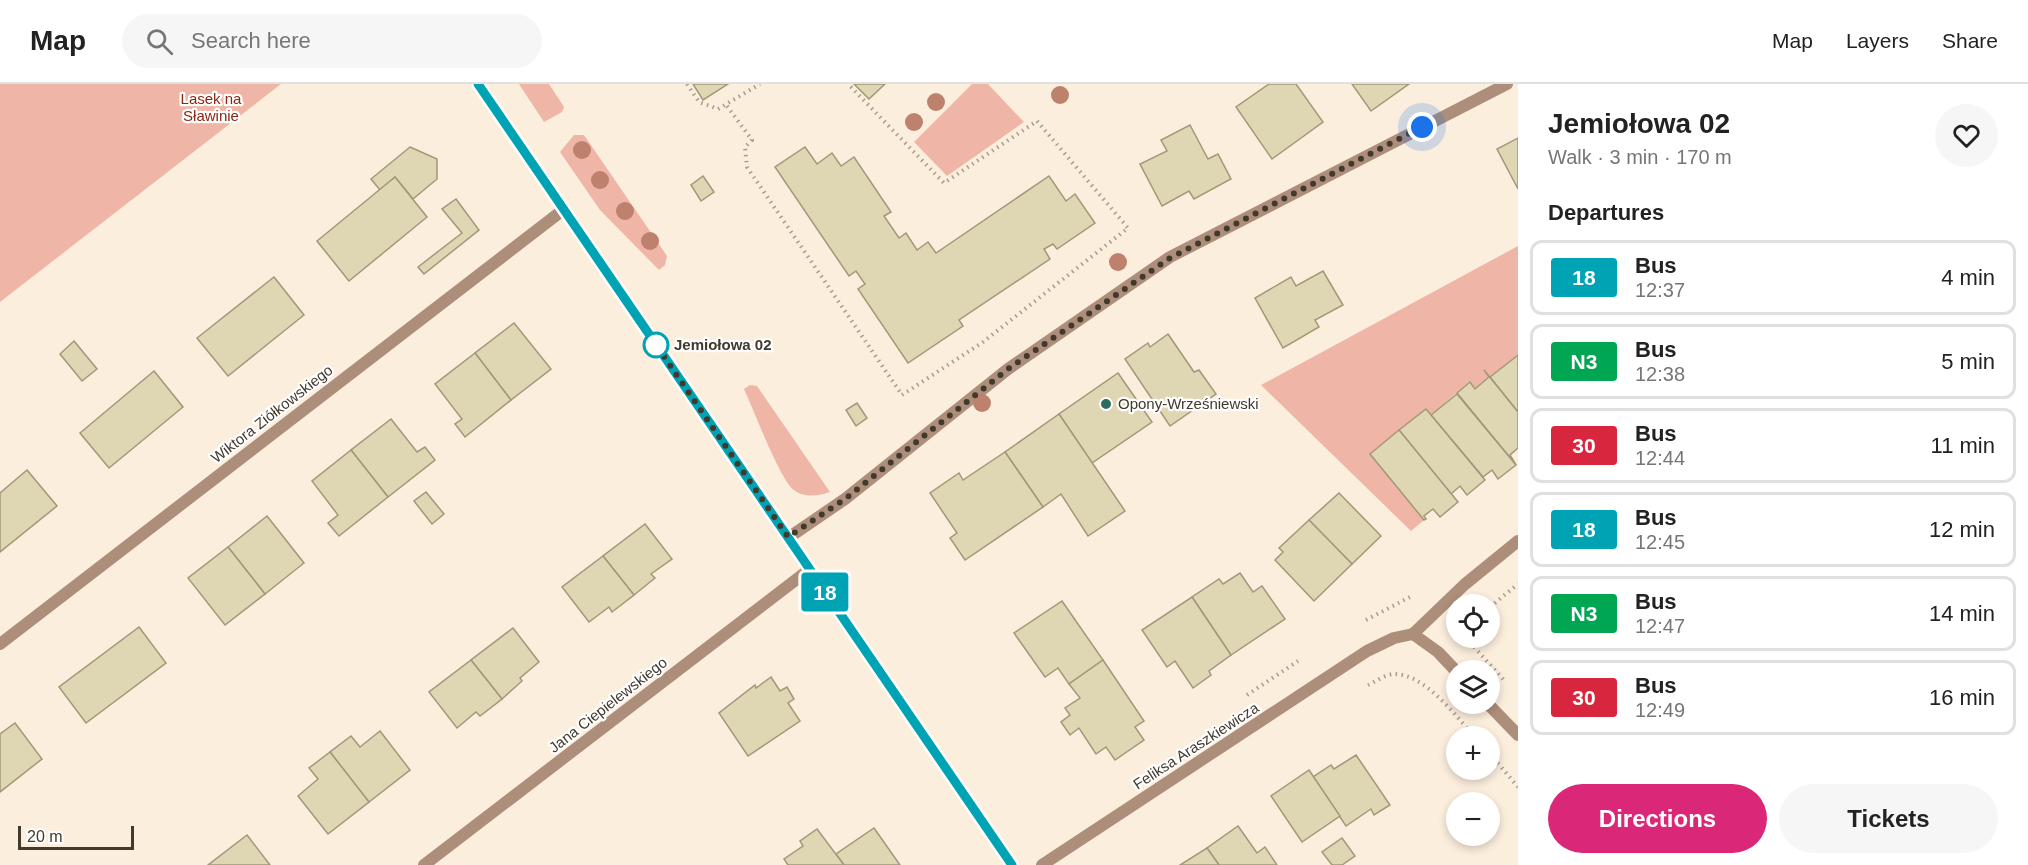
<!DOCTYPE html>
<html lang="en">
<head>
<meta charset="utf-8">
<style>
	body { margin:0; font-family:Arial,sans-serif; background:#f6f6f6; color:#222; height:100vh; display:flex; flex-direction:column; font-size:22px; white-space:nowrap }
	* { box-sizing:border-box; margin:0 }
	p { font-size:20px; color:#767676 }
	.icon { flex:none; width:33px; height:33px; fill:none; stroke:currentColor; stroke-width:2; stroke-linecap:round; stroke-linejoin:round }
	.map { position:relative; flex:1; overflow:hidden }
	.sheet { display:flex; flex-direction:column; background:#fff; width:510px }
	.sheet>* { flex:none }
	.badge { padding:0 12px; border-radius:4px; font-size:21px; line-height:39px }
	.tools { position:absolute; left:1446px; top:510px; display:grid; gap:12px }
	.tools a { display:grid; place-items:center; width:54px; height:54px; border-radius:50%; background:#fff; box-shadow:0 3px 9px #0003; font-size:30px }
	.scale { position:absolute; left:18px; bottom:15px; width:116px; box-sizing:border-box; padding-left:6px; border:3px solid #42392d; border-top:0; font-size:16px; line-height:21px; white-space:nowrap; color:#42392d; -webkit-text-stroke:4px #fefefe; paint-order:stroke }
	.you { position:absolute; width:30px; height:30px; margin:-15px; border:4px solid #fff; border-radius:50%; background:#1a73e8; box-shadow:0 0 0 9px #1a73e833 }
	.map>.badge { position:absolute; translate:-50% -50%; box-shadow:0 0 0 3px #fff }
	h2 { padding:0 30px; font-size:22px; line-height:54px }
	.round { display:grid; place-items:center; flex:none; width:63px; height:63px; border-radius:32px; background:#f6f6f6 }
	.overview { display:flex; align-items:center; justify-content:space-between; height:102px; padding:0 30px }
	h1 { font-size:28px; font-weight:600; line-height:45px }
	.button { display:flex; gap:12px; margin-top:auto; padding:12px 30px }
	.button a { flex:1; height:69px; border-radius:36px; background:#db2777; color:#fff; font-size:24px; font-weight:600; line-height:69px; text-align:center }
	.button a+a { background:#f6f6f6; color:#222 }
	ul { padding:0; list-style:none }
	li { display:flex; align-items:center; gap:18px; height:75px; margin:0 12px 9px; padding:0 18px; border:3px solid #e0e0e0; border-radius:12px }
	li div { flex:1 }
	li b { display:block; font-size:22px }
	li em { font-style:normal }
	li .badge { min-width:66px; font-weight:700; text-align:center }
	header { display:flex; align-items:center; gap:36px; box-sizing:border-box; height:84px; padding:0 30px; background:#fff; border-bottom:2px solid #e0e0e0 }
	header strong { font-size:28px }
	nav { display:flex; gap:33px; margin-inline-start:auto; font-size:21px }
	.search { width:420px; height:54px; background:#f6f6f6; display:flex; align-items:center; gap:15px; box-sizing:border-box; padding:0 21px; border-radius:33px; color:#767676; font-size:22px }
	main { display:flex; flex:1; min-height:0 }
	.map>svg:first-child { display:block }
	.green { fill:#efb5a7 }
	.building { fill:#dfd6b4; stroke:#a19878; stroke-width:1.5 }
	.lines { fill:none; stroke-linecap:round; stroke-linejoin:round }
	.path { stroke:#a89c8d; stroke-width:4; stroke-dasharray:1.5 4.5; stroke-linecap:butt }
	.lane { stroke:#ad8e7a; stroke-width:12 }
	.street { stroke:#ad8e7a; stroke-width:12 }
	.secondary { stroke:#8b5f41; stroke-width:12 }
	.tree { fill:#bd816d }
	.line-casing { stroke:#fff; stroke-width:14 }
	.line { stroke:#00a3b4; stroke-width:9 }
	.walk { stroke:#42392d; stroke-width:6; stroke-dasharray:0 10.8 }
	.stop-dot { fill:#fff; stroke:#00a3b4; stroke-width:3 }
	.poi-dot { fill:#2c6d5d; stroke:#fefefe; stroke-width:2 }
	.labels { text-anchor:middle; stroke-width:4.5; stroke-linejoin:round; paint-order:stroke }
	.park-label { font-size:15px; fill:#892712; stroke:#fefefe }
	.stop-label { font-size:15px; font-weight:bold; fill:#42392d; stroke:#fefefe; text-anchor:start }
	.poi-label { font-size:15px; fill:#42392d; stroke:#fefefe; text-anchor:start }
	.street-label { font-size:15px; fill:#42392d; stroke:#fefefe }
</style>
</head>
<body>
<header>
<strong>Map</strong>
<div class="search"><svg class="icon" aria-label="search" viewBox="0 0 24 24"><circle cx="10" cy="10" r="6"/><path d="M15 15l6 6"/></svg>Search here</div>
<nav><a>Map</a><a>Layers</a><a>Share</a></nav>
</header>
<main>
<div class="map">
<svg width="1518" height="781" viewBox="0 0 1518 781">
	<rect width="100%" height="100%" fill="#fceedd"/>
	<g class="green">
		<path d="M0,0H281L0,218Z"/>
		<path d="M519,0H549L564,23L562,28L544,38Z"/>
		<path d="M972,0H988L1024,38L947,92L914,58Z"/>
		<path d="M574,51H584L667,172L665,181L659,186L600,126L560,68Z"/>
		<path d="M1518,162V270L1475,305L1469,298L1431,331L1426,325L1370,370L1424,436L1411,447L1261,301Z"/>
		<path d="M750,301L757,302L830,408C818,412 804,414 794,406C780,396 753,324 744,305Z"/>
	</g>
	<g class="building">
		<path d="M693,0H728L703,16Z"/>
		<path d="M854,0H885L869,15Z"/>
		<path d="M1269,0H1296L1323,38L1272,75L1236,23Z"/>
		<path d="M1352,0H1409L1371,27Z"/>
		<path d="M1190,41L1208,75L1218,70L1231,95L1194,115L1189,107L1162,122L1140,80L1167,67L1161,56Z"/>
		<path d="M1518,54V105L1497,65Z"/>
		<path d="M410,63L437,75V95L413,115L395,93L380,106L371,95Z"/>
		<path d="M805,63L817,80L832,69L841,82L854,73L891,128L884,132L899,154L906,149L917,166L928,158L936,169L1049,92L1066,117L1075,110L1095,139L1057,165L1053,160L1044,165L1050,175L959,236L963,242L908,279L858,205L865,200L856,187L849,192L775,83Z"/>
		<path d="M703,92L714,108L701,117L691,101Z"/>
		<path d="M395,93L427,133L349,197L317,157Z"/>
		<path d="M456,115L479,146L424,190L418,183L462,149L442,125Z"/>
		<path d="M1323,187L1343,221L1315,236L1319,243L1283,264L1255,214L1291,193L1296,202Z"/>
		<path d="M274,193L304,231L228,292L197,254Z"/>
		<path d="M514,239L551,285L511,316L475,269Z"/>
		<path d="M1168,250L1194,288L1199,286L1216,310L1170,342L1125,275L1148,259L1150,263Z"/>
		<path d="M74,257L97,285L82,297L60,270Z"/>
		<path d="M475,269L511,316L465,353L455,340L462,335L435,300Z"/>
		<path d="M1518,271V328L1490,293Z"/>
		<path d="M1484,286L1518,328V364L1510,371L1516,381L1457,309L1470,298L1475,305L1489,293Z"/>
		<path d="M154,287L183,323L109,384L80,349Z"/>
		<path d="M1118,289L1152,338L1092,379L1059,330Z"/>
		<path d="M1457,310L1516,381L1498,395L1492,386L1483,393L1431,331Z"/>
		<path d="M857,319L867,334L856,342L846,326Z"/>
		<path d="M1426,325L1485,396L1467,411L1460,402L1451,410L1399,346Z"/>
		<path d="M1059,330L1125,427L1088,452L1061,410L1043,423L1005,368Z"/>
		<path d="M391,335L417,368L425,363L435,376L388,413L351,366Z"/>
		<path d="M1399,346L1458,418L1440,433L1433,425L1424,432L1426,435L1424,436L1370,370Z"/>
		<path d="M351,366L388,413L339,452L328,439L338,431L312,397Z"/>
		<path d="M1005,368L1043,423L965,476L950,454L957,449L930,409L959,389L963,396Z"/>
		<path d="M27,386L57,422L0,468V409Z"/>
		<path d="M426,408L444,430L432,440L414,417Z"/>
		<path d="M1339,409L1381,452L1352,480L1309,436Z"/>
		<path d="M267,432L304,479L265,510L228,463Z"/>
		<path d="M1309,436L1352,480L1314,517L1275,476L1283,468L1279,464Z"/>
		<path d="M645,440L672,475L651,490L655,494L634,511L603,472Z"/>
		<path d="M228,463L265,510L225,541L188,494Z"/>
		<path d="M603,472L634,511L612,528L609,523L589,538L562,503Z"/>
		<path d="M1240,489L1253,508L1262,502L1285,535L1231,571L1192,513L1219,495L1223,500Z"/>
		<path d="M1192,513L1231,571L1209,587L1211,591L1193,604L1175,577L1167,583L1142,546Z"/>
		<path d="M1062,517L1103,576L1069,600L1058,584L1045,593L1014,549Z"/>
		<path d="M139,543L166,579L86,639L59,603Z"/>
		<path d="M513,544L539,578L520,594L522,597L502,615L471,576Z"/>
		<path d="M471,576L502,615L480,632L476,628L457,644L429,608Z"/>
		<path d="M1103,576L1144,637L1135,643L1144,656L1115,676L1106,663L1096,670L1079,644L1070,651L1061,638L1070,631L1065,624L1080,614L1069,600Z"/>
		<path d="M771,593L780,607L787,603L794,615L788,619L800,637L748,672L719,629L755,601L756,604Z"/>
		<path d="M15,639L42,675L0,708V650Z"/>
		<path d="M380,647L410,686L369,718L330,668L351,652L360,663Z"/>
		<path d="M330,668L369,718L328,750L298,712L318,695L309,684Z"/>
		<path d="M1356,671L1390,721L1374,731L1371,725L1346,742L1313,693L1331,681L1334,685Z"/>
		<path d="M1309,686L1340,732L1302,758L1271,712Z"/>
		<path d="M1238,742L1257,769L1265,763L1277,781H1219L1207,764Z"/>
		<path d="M874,744L900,781H844L836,770Z"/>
		<path d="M817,745L844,781H788L784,775L803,762L800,757Z"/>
		<path d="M247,751L270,781H208Z"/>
		<path d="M1342,754L1355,772L1342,781H1332L1322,768Z"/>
		<path d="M1207,764L1219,781H1180Z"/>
	</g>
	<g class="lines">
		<g class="path">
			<path d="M687,0L699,18L718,25L760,0"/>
			<path d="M727,22L752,56L745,63L747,83L902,311L983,258L1128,144L1037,37L944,99L848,0"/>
			<path d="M1490,523L1518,500"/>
			<path d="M1366,536L1412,512"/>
			<path d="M1466,554L1504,596"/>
			<path d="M1368,601C1375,598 1386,590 1394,590C1425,590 1455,631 1474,652"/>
			<path d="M1247,611L1298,577"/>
			<path d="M1490,670L1518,703"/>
		</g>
		<g class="lane">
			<path d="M788,454L845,415L1008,285L1170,173L1507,0"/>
			<path d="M1413,550L1464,501L1518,457"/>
		</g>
		<g class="street">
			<path d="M0,560L563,126"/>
			<path d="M1488,620L1518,651"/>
			<path d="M424,781L810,485"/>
			<path d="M1042,781L1367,567L1394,554L1413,550L1438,568L1456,587"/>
		</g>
		<path class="secondary" d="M478,0L1012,781"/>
	</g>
	<g class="tree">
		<circle cx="1060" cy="11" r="9"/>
		<circle cx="936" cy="18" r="9"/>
		<circle cx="914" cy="38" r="9"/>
		<circle cx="582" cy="66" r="9"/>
		<circle cx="600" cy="96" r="9"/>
		<circle cx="625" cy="127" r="9"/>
		<circle cx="650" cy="157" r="9"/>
		<circle cx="1118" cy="178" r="9"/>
		<circle cx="982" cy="319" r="9"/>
	</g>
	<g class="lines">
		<g class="line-casing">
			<path id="line" d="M478,0L1012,781"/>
		</g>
		<use href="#line" class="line"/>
		<path class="walk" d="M656,261L654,258L788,453L845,415L1008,285L1170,174L1422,43"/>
	</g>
	<circle class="stop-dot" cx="656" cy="261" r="12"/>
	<circle class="poi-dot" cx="1106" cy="320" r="6"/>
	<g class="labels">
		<g class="park-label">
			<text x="211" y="20">Lasek na<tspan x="211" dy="17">Sławinie</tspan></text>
		</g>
		<g class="stop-label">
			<text x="674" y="266">Jemiołowa 02</text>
		</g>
		<g class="poi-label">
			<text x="1118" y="325">Opony-Wrześniewski</text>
		</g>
		<g class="street-label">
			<text transform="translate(272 330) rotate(-38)" y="5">Wiktora Ziółkowskiego</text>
			<text transform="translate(608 621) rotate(-38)" y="5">Jana Ciepielewskiego</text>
			<text transform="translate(1196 662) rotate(-33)" y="5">Feliksa Araszkiewicza</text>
		</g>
	</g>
</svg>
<div class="tools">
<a><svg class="icon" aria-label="locate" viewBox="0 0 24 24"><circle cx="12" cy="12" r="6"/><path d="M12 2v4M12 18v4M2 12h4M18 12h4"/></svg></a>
<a><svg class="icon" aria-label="layers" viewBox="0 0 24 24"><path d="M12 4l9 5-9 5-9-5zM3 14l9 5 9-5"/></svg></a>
<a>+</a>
<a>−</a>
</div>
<div class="scale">20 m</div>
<div class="you" style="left:1422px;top:43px"></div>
<b class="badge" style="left:825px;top:508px;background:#00a3b4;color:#fff">18</b>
</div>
<section class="sheet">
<div class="overview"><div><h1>Jemiołowa 02</h1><p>Walk · 3 min · 170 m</p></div><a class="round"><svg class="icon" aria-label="heart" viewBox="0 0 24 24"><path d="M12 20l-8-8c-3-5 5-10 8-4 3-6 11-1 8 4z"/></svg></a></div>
<h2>Departures</h2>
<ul>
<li><span class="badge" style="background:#00a3b4;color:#fff">18</span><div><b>Bus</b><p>12:37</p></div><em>4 min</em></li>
<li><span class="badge" style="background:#00a651;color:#fff">N3</span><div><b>Bus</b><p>12:38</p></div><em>5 min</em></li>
<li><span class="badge" style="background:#d7263d;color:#fff">30</span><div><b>Bus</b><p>12:44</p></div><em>11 min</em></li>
<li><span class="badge" style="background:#00a3b4;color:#fff">18</span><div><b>Bus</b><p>12:45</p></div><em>12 min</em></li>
<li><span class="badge" style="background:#00a651;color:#fff">N3</span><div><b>Bus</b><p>12:47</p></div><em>14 min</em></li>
<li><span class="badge" style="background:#d7263d;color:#fff">30</span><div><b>Bus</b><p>12:49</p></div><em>16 min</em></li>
</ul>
<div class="button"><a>Directions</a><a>Tickets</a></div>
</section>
</main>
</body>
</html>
